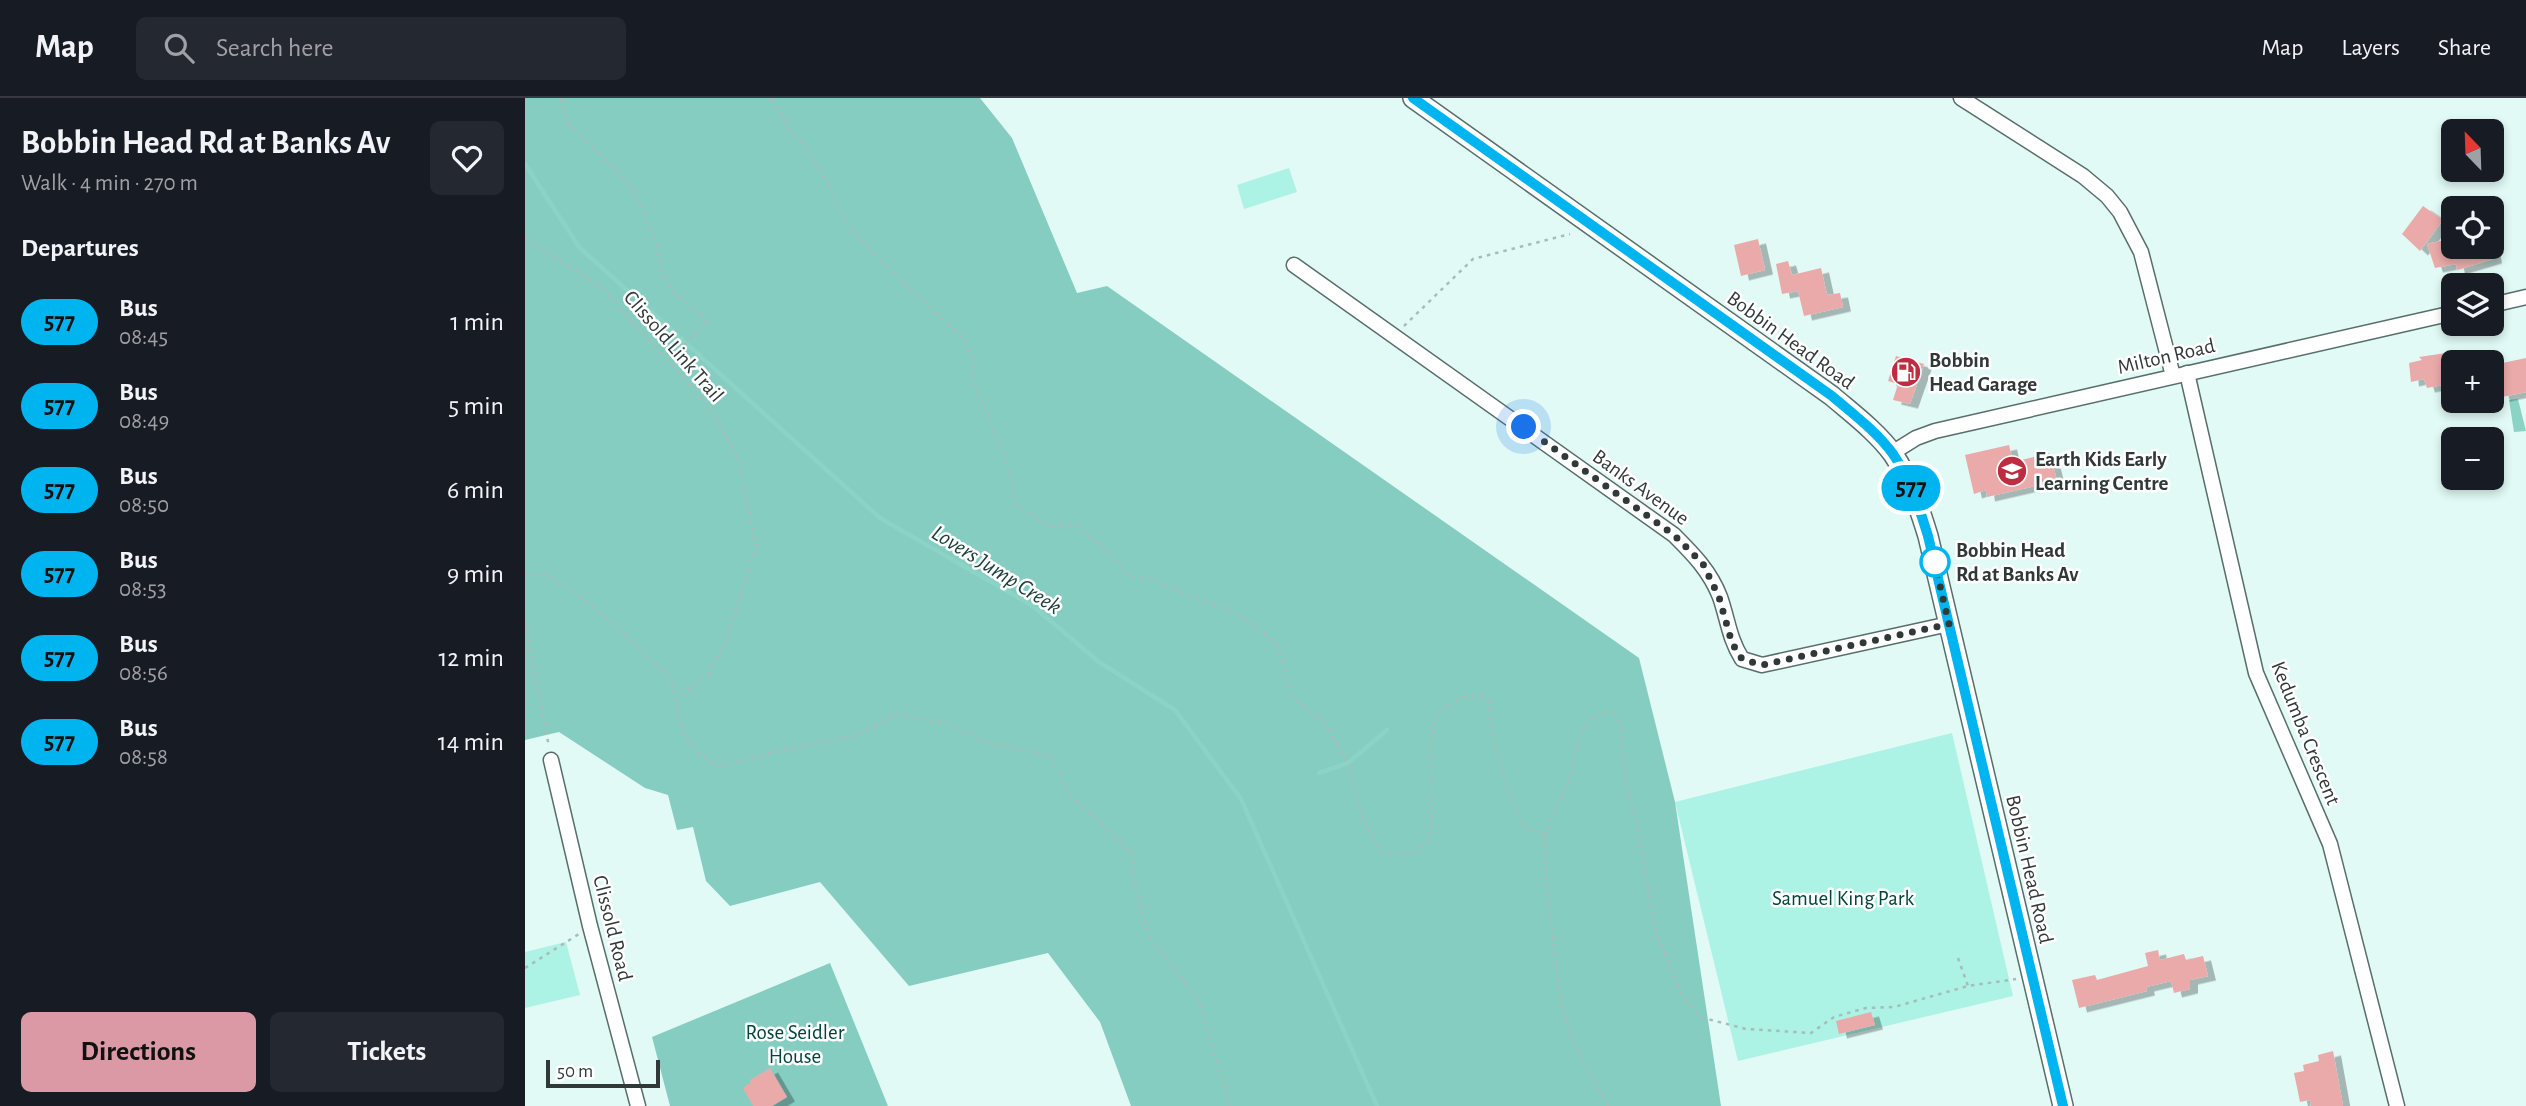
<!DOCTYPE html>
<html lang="en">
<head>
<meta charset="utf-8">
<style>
	body { margin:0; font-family:"Alegreya Sans",sans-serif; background:#242831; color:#f1f3f6; height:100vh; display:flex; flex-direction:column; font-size:26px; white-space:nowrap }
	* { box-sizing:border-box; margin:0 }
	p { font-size:23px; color:#9ea1a6 }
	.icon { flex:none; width:38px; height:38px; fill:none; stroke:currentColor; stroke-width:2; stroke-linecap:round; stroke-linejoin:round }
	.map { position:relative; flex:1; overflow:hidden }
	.drawer { display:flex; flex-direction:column; background:#171b24; width:525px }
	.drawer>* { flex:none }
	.badge { padding:0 14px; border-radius:23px; font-size:24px; line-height:46px }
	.needle { width:46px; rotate:337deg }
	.tools { position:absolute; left:1916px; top:21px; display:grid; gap:14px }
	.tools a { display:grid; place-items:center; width:63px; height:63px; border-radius:10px; background:#171b24; box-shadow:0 4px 10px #0003; font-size:35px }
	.scale { position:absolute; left:21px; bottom:18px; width:114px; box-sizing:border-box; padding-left:7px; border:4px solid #303937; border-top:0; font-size:19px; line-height:24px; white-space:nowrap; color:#303937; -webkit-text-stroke:5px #fff; paint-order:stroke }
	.you { position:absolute; width:35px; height:35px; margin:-18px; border:5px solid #fff; border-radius:50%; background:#1a73e8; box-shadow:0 0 0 10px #1a73e833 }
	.map>.badge { position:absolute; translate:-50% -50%; box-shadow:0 0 0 4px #fff }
	h2 { padding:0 21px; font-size:26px; line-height:63px }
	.round { display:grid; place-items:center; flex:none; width:74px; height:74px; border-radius:10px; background:#242831 }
	.summary { display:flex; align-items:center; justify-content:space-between; height:119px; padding:0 21px }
	h1 { font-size:33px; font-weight:700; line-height:52px }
	.action { display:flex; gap:14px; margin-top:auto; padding:14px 21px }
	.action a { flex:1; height:80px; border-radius:10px; background:#da99a4; color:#111; font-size:28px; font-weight:700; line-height:80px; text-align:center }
	.action a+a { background:#242831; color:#f1f3f6 }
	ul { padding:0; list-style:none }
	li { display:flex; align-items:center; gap:21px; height:84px; padding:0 21px }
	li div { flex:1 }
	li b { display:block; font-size:26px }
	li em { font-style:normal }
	li .badge { min-width:77px; font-weight:700; text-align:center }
	header { display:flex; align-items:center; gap:42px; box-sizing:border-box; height:98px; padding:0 35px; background:#171b24; border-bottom:2px solid #363941 }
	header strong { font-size:33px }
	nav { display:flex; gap:38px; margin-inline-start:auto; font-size:24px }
	.search { width:490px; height:63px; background:#242831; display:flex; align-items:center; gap:18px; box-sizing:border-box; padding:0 24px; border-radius:10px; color:#9ea1a6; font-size:26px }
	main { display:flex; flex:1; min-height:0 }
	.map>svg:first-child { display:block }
	.green { fill:#acf2e5 }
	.forest { fill:#85cdc1 }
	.water { fill:#8ad3c5 }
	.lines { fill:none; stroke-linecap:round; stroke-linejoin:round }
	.stream { stroke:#8ad3c5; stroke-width:4.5 }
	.building { fill:#eaaaaa; filter:url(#shadow) }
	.minor-casing { stroke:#586e6a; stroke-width:17 }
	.secondary-casing { stroke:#586e6a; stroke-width:22 }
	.path { stroke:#a8bcb8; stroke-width:2.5; stroke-dasharray:3.5 5; stroke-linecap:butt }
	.minor { stroke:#fff; stroke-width:14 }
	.secondary { stroke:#fff; stroke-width:19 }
	.line-casing { stroke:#fff; stroke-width:16 }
	.line { stroke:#00b5ef; stroke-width:10 }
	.walk { stroke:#303937; stroke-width:7; stroke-dasharray:0 12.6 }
	.stop-dot { fill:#fff; stroke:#00b5ef; stroke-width:3.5 }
	.labels { text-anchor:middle; stroke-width:5; stroke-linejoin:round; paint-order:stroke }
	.street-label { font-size:21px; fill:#303937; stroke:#fff }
	.poi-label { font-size:21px; font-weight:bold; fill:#303937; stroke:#fff; text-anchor:start }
	.stop-label { font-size:21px; font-weight:bold; fill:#303937; stroke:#fff; text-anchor:start }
	.park-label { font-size:21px; fill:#00443c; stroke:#fff }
	.water-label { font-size:23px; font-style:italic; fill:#1b3e38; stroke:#fff }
</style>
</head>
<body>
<header>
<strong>Map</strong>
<div class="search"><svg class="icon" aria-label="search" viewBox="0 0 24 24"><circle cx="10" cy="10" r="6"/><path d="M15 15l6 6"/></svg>Search here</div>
<nav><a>Map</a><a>Layers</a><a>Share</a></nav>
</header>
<main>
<section class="drawer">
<div class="summary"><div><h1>Bobbin Head Rd at Banks Av</h1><p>Walk · 4 min · 270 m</p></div><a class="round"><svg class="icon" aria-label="heart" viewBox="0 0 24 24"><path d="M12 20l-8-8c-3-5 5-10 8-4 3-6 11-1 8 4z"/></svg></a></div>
<h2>Departures</h2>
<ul>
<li><span class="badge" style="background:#00b5ef;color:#111">577</span><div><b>Bus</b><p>08:45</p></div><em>1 min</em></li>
<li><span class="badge" style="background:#00b5ef;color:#111">577</span><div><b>Bus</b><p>08:49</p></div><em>5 min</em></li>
<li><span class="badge" style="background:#00b5ef;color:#111">577</span><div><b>Bus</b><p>08:50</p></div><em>6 min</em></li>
<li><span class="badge" style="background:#00b5ef;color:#111">577</span><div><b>Bus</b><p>08:53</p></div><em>9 min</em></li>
<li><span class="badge" style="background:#00b5ef;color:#111">577</span><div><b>Bus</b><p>08:56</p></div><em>12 min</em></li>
<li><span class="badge" style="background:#00b5ef;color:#111">577</span><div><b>Bus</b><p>08:58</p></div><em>14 min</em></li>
</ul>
<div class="action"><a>Directions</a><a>Tickets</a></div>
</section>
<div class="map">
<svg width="2001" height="1008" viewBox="0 0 2001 1008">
	<defs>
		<filter id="shadow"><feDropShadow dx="8" dy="4.5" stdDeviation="0" flood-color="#0004"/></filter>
	</defs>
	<rect width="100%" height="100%" fill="#e1faf5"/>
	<g class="green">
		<path d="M764,70L772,94L719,111L712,87Z"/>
		<path d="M1427,635L1488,898L1213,963L1150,704Z"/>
		<path d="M41,844L55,897L0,910V854Z"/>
	</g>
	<g class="forest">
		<path d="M0,0H455L487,40L552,195L582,188L1114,560L1150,704L1196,1008H606L575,924L523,855L384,888L295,784L205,808L181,783L168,729L152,732L143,697L120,690L34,634L0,642Z"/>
		<path d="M305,865L363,1008H145L127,939Z"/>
	</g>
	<path class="water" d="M1993,301L2001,333L1989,334L1984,302Z"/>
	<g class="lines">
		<g class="stream">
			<path d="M0,66L54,149L355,420L508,508L574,564L650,612L716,701L852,1008"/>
			<path d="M794,675L823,665L862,632"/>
		</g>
	</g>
	<g class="building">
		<path d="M1898,108L1918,122L1895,153L1877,136Z"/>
		<path d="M1928,140V149H1967L1969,161L1932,172L1931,166L1910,170L1902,146Z"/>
		<path d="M1233,141L1240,172L1216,178L1209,147Z"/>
		<path d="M1263,163L1267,177L1296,170L1302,197L1315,195L1318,209L1279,218L1273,193L1257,196L1251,166Z"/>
		<path d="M1921,255L1928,285L1902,290L1899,281L1886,284L1884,265L1897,262L1894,259Z"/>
		<path d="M1371,258L1399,266L1385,306L1368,302L1373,286L1363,283Z"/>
		<path d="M2001,260V294L1977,299L1968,267Z"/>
		<path d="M1484,347L1488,364L1525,355L1532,383L1462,399L1461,392L1449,396L1440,357Z"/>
		<path d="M1633,852L1635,862L1659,856L1661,862L1678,858L1683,878L1665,882V891L1649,895L1646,883L1621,889L1622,893L1554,910L1547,882L1570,877L1572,882L1623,868L1620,855Z"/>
		<path d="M1346,914L1350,927L1314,936L1311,923Z"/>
		<path d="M1808,953L1818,1008H1786L1785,1002L1775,1004L1769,975L1779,973L1778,967L1794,963L1793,957Z"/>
		<path d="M245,970L262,999L247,1008H228L218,990L226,984L225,982Z"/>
	</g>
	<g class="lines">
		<g class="minor-casing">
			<g id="minor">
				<path d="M1436,0L1558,78L1582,98L1595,114L1616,154L1648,278"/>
				<path d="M769,167L1149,437C1168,456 1185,473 1195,499C1203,522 1204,540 1217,561L1237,567L1424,526"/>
				<path d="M1967,207L2001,199"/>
				<path d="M1662,275L1731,575L1805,746L1872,1008"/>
				<path d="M1367,355L1391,340L1410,333L1928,215"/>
				<path d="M26,662L65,828L113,1008"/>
			</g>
		</g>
		<g class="secondary-casing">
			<path id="secondary" d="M888,0L1307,298C1328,316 1352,334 1368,356C1385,381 1394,409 1403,438L1538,1008"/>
		</g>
		<g class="path">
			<path d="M36,0L42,24L104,85L130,141L137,175L149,194L183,224L144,262"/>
			<path d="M246,0L264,31L285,54L302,84L318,118L331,136L353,160L440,242L449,266L450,286L480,360L492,407L524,428L550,427L576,448L604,477L625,481L707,514L726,525L751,545L768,598L800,626L823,665L838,722L859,757L891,755L904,742L907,727L906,649L911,617C928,605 945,588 965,604C961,639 986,697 999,730L1020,736"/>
			<path d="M0,139L76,189L182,305L214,361L231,450L200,545L184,575L152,601"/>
			<path d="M879,228L948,161L1045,136"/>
			<path d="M0,477L21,476L53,497L95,532L146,581L159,637L175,657L195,668L274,648L329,638L372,616L423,626L460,644L525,657L544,696L607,755L609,784L624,837L674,904L705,1008"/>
			<path d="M0,524L24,649"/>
			<path d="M1433,860L1443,888"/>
			<path d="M0,870L54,836"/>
			<path d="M1083,1008L1045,937L1036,906L1021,781L1020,736L1047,675L1054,641L1064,622L1079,613L1090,616L1096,627L1101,685L1112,726L1131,833L1157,899L1175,919L1221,931L1286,935L1309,919L1341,910L1369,909L1443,888L1491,881"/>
		</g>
		<use href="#minor" class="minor"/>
		<use href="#secondary" class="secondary"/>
	</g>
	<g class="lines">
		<g class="line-casing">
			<path id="line" d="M888,0L1307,298C1328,316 1352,334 1368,356C1385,381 1394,409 1403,438L1538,1008"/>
		</g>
		<use href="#line" class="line"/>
		<path class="walk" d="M999,329L1149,437L1178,466L1194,499L1207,545L1217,561L1237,567L1424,526L1408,458L1410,464"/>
	</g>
	<defs>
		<g id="fuel-disc" transform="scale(1.575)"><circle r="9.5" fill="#bd2c3f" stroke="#fff"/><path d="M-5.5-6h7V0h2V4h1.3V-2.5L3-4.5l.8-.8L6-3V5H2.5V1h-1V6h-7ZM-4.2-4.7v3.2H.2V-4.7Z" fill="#fff"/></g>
		<g id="school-disc" transform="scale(1.575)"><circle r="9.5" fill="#bd2c3f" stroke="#fff"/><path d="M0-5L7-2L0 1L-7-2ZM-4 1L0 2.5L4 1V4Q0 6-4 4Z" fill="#fff"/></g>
	</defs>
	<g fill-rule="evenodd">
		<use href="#fuel-disc" x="1381" y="274"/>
		<use href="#school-disc" x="1487" y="373"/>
	</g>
	<circle class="stop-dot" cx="1410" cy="464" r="14"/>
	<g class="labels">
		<g class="street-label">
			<text transform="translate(1266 242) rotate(36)" y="7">Bobbin Head Road</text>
			<text transform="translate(149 248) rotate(49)" y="7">Clissold Link Trail</text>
			<text transform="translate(1641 258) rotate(-13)" y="7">Milton Road</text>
			<text transform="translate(1116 389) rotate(36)" y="7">Banks Avenue</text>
			<text transform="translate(1781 635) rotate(68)" y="7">Kedumba Crescent</text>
			<text transform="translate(1505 771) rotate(77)" y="7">Bobbin Head Road</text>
			<text transform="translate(88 830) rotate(76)" y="7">Clissold Road</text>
		</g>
		<g class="poi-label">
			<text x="1404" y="269">Bobbin<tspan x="1404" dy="24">Head Garage</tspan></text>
			<text x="1510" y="368">Earth Kids Early<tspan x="1510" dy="24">Learning Centre</tspan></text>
		</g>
		<g class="stop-label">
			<text x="1431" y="459">Bobbin Head<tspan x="1431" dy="24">Rd at Banks Av</tspan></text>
		</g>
		<g class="park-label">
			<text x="1318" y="807">Samuel King Park</text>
			<text x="270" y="941">Rose Seidler<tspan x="270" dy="24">House</tspan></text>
		</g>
		<g class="water-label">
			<text transform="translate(472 471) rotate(32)" y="8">Lovers Jump Creek</text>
		</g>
	</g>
</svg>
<div class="tools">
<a><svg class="needle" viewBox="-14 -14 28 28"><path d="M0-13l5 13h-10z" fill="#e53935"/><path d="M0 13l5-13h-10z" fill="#9ea1a6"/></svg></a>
<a><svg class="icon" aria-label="locate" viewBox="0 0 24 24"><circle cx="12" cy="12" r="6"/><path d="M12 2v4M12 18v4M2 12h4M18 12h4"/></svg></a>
<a><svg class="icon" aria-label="layers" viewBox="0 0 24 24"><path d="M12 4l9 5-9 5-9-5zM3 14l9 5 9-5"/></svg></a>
<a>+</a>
<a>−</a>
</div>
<div class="scale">50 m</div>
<div class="you" style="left:999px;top:329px"></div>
<b class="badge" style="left:1386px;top:390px;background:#00b5ef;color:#111">577</b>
</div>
</main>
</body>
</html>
